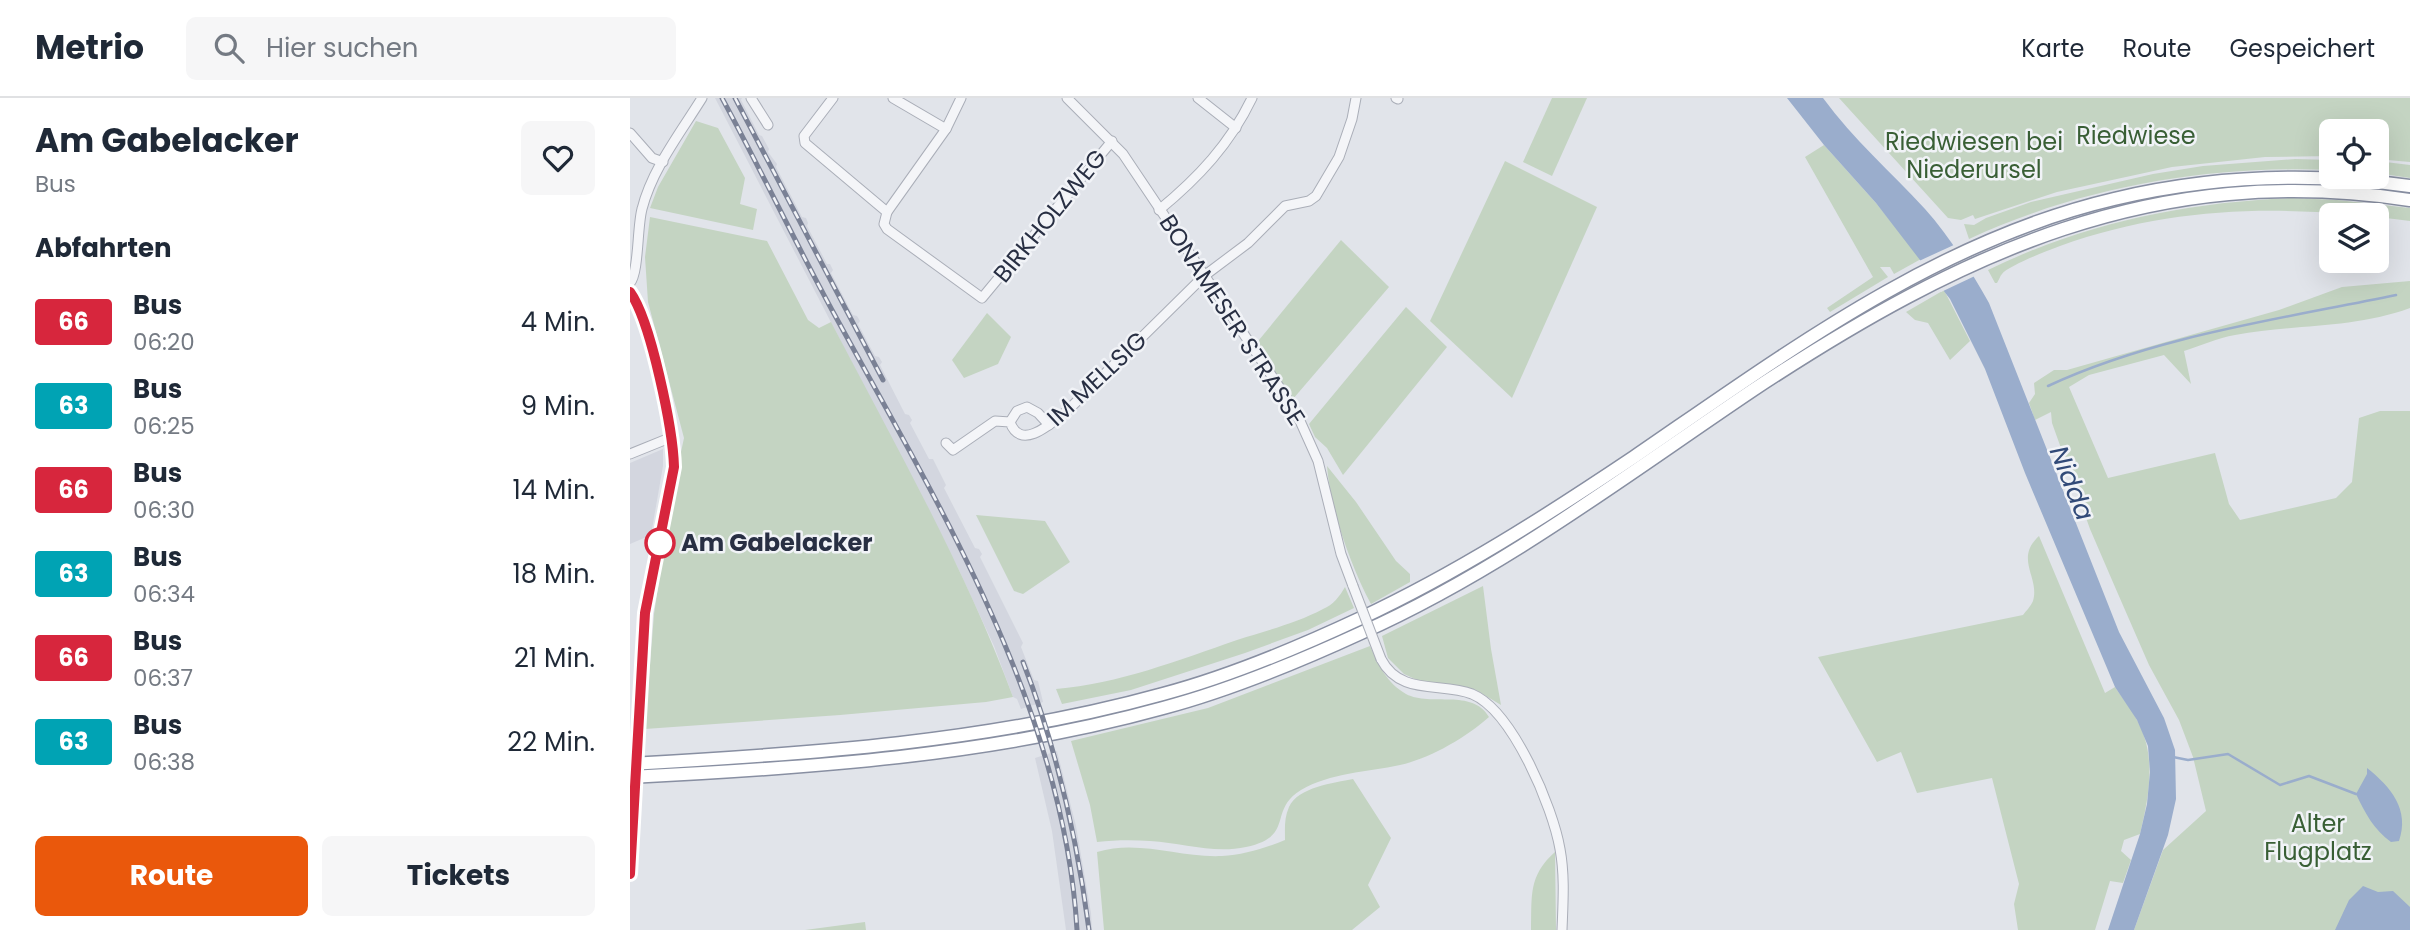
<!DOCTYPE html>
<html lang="de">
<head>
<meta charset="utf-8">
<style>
	body { margin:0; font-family:Poppins,sans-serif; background:#f6f6f7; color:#1f2937; height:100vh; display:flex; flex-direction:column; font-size:26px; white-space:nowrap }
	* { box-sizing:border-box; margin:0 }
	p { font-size:23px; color:#747a83 }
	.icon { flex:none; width:38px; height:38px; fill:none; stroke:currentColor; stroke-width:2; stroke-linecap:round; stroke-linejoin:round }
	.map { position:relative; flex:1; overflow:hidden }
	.side { display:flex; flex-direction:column; background:#fff; width:630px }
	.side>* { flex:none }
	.badge { padding:0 14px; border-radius:5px; font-size:24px; line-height:46px }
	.fabs { position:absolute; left:1689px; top:21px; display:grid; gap:14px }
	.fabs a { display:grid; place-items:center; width:70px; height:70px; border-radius:10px; background:#fff; box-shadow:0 7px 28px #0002; font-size:35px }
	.map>.badge { position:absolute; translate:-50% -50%; box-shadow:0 0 0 4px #fff }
	h2 { padding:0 35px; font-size:26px; line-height:63px }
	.round { display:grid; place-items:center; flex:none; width:74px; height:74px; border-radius:10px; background:#f6f6f7 }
	.summary { display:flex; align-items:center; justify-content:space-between; height:119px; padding:0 35px }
	h1 { font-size:33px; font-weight:700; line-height:52px }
	.action { display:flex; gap:14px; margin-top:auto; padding:14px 35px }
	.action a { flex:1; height:80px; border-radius:10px; background:#ea580c; color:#fff; font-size:28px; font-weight:700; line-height:80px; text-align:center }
	.action a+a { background:#f6f6f7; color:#1f2937 }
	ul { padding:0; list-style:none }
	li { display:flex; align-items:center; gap:21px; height:84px; padding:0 35px }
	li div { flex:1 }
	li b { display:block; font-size:26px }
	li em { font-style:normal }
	li .badge { min-width:77px; font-weight:700; text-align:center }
	header { display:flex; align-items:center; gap:42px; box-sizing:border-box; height:98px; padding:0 35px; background:#fff; border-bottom:2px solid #e0e1e3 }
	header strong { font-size:33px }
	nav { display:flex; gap:38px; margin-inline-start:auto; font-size:24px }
	.search { width:490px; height:63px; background:#f6f6f7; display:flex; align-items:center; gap:18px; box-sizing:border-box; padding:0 24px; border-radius:10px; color:#747a83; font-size:26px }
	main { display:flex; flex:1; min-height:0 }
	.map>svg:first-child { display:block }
	.built { fill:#d3d6df }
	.green { fill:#c4d4c2 }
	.water { fill:#9aadcc }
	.pier { fill:#e1e4ea }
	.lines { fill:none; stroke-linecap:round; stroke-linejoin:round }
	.stream { stroke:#9aadcc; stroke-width:2.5 }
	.minor-casing { stroke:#aaaeb8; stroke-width:11 }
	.highway-casing { stroke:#888fa2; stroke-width:15 }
	.minor { stroke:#f4f5f8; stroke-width:9 }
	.highway { stroke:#fff; stroke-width:12 }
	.rail-casing { stroke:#7a8195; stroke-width:5 }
	.rail { stroke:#f1f3f7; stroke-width:2.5; stroke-dasharray:8; stroke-linecap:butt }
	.minor-bridge-casing { stroke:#aaaeb8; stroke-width:11; stroke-linecap:butt }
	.minor-bridge { stroke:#f4f5f8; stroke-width:9 }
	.line-casing { stroke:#fff; stroke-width:16 }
	.line { stroke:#d7263d; stroke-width:10 }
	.stop-dot { fill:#fff; stroke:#d7263d; stroke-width:3.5 }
	.labels { text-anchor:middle; stroke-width:5; stroke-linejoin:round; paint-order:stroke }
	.park-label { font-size:24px; fill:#395f35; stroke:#f1f3f7 }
	.street-label { font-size:24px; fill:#282f43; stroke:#f1f3f7 }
	.stop-label { font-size:24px; font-weight:bold; fill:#282f43; stroke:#f1f3f7; text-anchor:start }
	.water-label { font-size:26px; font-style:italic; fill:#314a78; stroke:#f1f3f7 }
</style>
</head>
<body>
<header>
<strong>Metrio</strong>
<div class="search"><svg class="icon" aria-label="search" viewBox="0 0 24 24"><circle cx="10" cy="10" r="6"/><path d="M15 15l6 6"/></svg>Hier suchen</div>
<nav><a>Karte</a><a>Route</a><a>Gespeichert</a></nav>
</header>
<main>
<section class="side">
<div class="summary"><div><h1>Am Gabelacker</h1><p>Bus</p></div><a class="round"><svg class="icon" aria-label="heart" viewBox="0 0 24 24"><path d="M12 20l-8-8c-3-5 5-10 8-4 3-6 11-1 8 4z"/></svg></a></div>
<h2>Abfahrten</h2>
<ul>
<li><span class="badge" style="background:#d7263d;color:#fff">66</span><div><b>Bus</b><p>06:20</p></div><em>4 Min.</em></li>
<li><span class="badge" style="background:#00a3b4;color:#fff">63</span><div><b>Bus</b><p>06:25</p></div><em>9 Min.</em></li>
<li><span class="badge" style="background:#d7263d;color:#fff">66</span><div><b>Bus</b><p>06:30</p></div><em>14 Min.</em></li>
<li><span class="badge" style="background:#00a3b4;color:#fff">63</span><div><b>Bus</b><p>06:34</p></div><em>18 Min.</em></li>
<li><span class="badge" style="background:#d7263d;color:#fff">66</span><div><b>Bus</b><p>06:37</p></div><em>21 Min.</em></li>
<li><span class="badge" style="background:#00a3b4;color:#fff">63</span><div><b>Bus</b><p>06:38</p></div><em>22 Min.</em></li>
</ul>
<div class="action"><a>Route</a><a>Tickets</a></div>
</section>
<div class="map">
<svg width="1780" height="832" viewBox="0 0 1780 832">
	<rect width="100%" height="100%" fill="#e1e4ea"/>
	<g class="built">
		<path d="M85,0H112L111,2L129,37L132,38L139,51L138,54L147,66L146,69L172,119L176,120L178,125L177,128L197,166H200L203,172L201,175L223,217L227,218L230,223L228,226L245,258L249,259L252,264L250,267L275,316L279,317L282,322L280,325L299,361H303L316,387L314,390L345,450L349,451L352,456L350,459L393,545L391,549L404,582L408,583L413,604L391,611L387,601L383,599L364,548L327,468Z"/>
		<path d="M33,351V368L21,437L0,446V365Z"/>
		<path d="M427,653L446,728L461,815L462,832H436L422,733L405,660Z"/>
	</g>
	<g class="green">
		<path d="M922,0H957L922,78L893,64Z"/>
		<path d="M1209,0H1780V64L1747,61L1746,33H1701V58L1635,59L1542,69L1427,94L1345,121L1343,117L1331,122L1318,120Z"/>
		<path d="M66,23L88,30L115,80L110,106L127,111L123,132L20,110L28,89Z"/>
		<path d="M1194,47L1246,105L1291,161L1264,176L1260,169H1250L1258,179L1200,214L1197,210L1243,179L1175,59Z"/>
		<path d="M1665,61L1701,62V72C1578,67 1451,89 1339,141L1334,126L1344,127L1356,120L1401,104L1523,76L1573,68Z"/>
		<path d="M875,63L967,109L882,300L800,223Z"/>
		<path d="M1747,63L1780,67V80L1747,75Z"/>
		<path d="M1662,100L1707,102L1780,110V123C1660,107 1547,106 1430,148C1419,152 1378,168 1372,176C1370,178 1369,182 1367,185H1365L1358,172C1454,125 1556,104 1662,100Z"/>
		<path d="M20,119L137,143L178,222L189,230L201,224C265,347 335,469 383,599L356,604L210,617L15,631L24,516L43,391L54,340L18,204L15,159Z"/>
		<path d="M711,142L759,189L663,301L628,250L629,242Z"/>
		<path d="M1780,183V210C1723,231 1663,226 1605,237C1588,240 1570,248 1554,253L1561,286L1534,257L1459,277L1439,289L1478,380L1585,355L1599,406L1610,422L1706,400L1722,384L1729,320L1750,313H1780V832H1504L1533,752L1576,713L1563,659L1549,622L1519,567L1485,489L1460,431L1422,325L1421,314L1405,322L1399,305L1405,296L1404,285L1424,272H1437L1649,212L1712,189Z"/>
		<path d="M1314,192L1340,243L1320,262L1298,225L1285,222L1276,214Z"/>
		<path d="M776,209L817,249L713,377L697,350L685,339L679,326Z"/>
		<path d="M357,215L381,239L368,266L334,280L322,262Z"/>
		<path d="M697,368L726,404L766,463L780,476V484L741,506C721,469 700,410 697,368Z"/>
		<path d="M346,417L415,423L440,464L393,496L384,493Z"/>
		<path d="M1409,438L1475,595L1485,589C1492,600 1501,610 1507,622C1527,658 1519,698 1510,736L1494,742L1491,753L1501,762L1493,785L1480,783L1465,832H1388L1384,806L1389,786L1362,680L1287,695L1271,654L1247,664L1188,559L1393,517C1396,513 1401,508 1403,503C1410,479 1384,461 1409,438Z"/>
		<path d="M853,488L861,551L871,607L846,592L824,587H798L774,576L758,560L752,538Z"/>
		<path d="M715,489L724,510L678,532L615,555L501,592L432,606L426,591C488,586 549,562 607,542C635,533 667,525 693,511C703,507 710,498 715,489Z"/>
		<path d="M740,548C749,568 757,585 776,596C801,609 842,590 859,619C835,640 801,660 770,667C737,674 700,675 671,692C637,713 666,738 616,749C584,756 553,745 520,743C503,742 485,742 467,744L460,707L441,643L578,610Z"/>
		<path d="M723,681L761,740L738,787L750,809L722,832H474L467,754C509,741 549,760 592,758C613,757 636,750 655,742C655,731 654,720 659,709C668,689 704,685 723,681Z"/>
		<path d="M925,754L926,832H901C902,798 898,778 925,754Z"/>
		<path d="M235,824L236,832H175Z"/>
	</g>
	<g class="water">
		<path d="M1157,0H1193C1223,41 1261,74 1295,111C1320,139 1341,173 1359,205L1489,534L1534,620L1545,652L1546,701L1538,737L1504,832H1478L1510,736L1517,706L1520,674L1518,648L1507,622L1485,589L1395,375L1355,271L1320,201L1246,105L1194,47Z"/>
		<path d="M1737,670C1761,689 1780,712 1769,743L1761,744C1744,732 1735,715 1726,696L1737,676Z"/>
		<path d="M1733,788L1748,794L1763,793L1780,809V832H1705L1719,802Z"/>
	</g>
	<path class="pier" d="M1326,146L1347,177L1311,194L1289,163Z"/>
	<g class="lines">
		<g class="stream">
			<path d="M1418,288C1525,238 1651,221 1766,197"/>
			<path d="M1543,659L1558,662L1598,656L1650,687L1679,678L1726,696"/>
		</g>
		<g class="minor-casing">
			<g id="minor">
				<path d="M121,0L138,27"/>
				<path d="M203,0L174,38L175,45L257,114L254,126L257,131L352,200L482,43"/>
				<path d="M263,0L316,31"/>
				<path d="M437,0L493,56L666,314L688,363L711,456L723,488"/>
				<path d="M568,0L606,30"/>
				<path d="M766,0L768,1"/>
				<path d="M0,35L22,60L33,64"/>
				<path d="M529,112C568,80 600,46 622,0"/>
				<path d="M257,114L316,31L331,0"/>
				<path d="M0,185C9,175 7,129 12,111C22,71 51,34 72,0"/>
				<path d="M0,194L12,217L26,267L44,349L42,389L15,515L8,643"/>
				<path d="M380,324L387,313L397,309L408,315L419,327"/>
				<path d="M316,345L323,352L365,323L380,324C391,355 424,323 438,312L574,178L618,145L655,108L679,103L686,98L709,59L722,21L726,0"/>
				<path d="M0,356L42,339"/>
				<path d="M751,561C770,598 811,584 842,596C883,613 923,710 930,751C935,778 933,805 932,832"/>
				<path d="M0,776L4,704"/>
			</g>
		</g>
		<g class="highway-casing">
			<g id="highway">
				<path d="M0,666C179,656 360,644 533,596C601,578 667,550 731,520C827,475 916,418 1004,359C1153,257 1305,143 1484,101C1581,78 1681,74 1780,88"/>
				<path d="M0,679C178,670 360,658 533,610C601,592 668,564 731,535C872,472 995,378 1123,292C1331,155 1524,63 1780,102"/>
			</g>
		</g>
		<use href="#minor" class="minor"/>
		<use href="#highway" class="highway"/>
		<g class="rail-casing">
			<g id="rail">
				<path d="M92,0C130,70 164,142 202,212C306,403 434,608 447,832"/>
				<path d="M105,0L253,282"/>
				<path d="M393,564C427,651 447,740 459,832"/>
			</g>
		</g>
		<use href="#rail" class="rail"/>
		<g class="minor-bridge-casing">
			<g id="minor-bridge">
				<path d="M723,488L751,561"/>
				<path d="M4,704L8,643"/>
			</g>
		</g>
		<use href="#minor-bridge" class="minor-bridge"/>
	</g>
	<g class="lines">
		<g class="line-casing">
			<path id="line" d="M0,194C21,223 43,332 44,369L15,515L0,776"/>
		</g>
		<use href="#line" class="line"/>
	</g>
	<circle class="stop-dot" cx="30" cy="445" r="14"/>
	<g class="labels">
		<g class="park-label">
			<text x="1506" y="46">Riedwiese</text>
			<text x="1344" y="52">Riedwiesen bei<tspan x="1344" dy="28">Niederursel</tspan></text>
			<text x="1688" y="734">Alter<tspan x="1688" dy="28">Flugplatz</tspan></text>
		</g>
		<g class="street-label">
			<text transform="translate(420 118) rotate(-51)" y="8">BIRKHOLZWEG</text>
			<text transform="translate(602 222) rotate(57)" y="8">BONAMESER STRASSE</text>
			<text transform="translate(467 281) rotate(-43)" y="8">IM MELLSIG</text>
		</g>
		<g class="stop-label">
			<text x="51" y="453">Am Gabelacker</text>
		</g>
		<g class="water-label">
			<text transform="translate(1442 385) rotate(68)" y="9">Nidda</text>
		</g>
	</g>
</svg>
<div class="fabs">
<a><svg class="icon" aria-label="locate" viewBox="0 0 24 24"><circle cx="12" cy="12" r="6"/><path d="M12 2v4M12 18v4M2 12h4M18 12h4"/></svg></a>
<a><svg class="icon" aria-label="layers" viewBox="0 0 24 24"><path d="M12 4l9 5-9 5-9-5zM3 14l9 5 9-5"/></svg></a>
</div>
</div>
</main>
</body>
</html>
